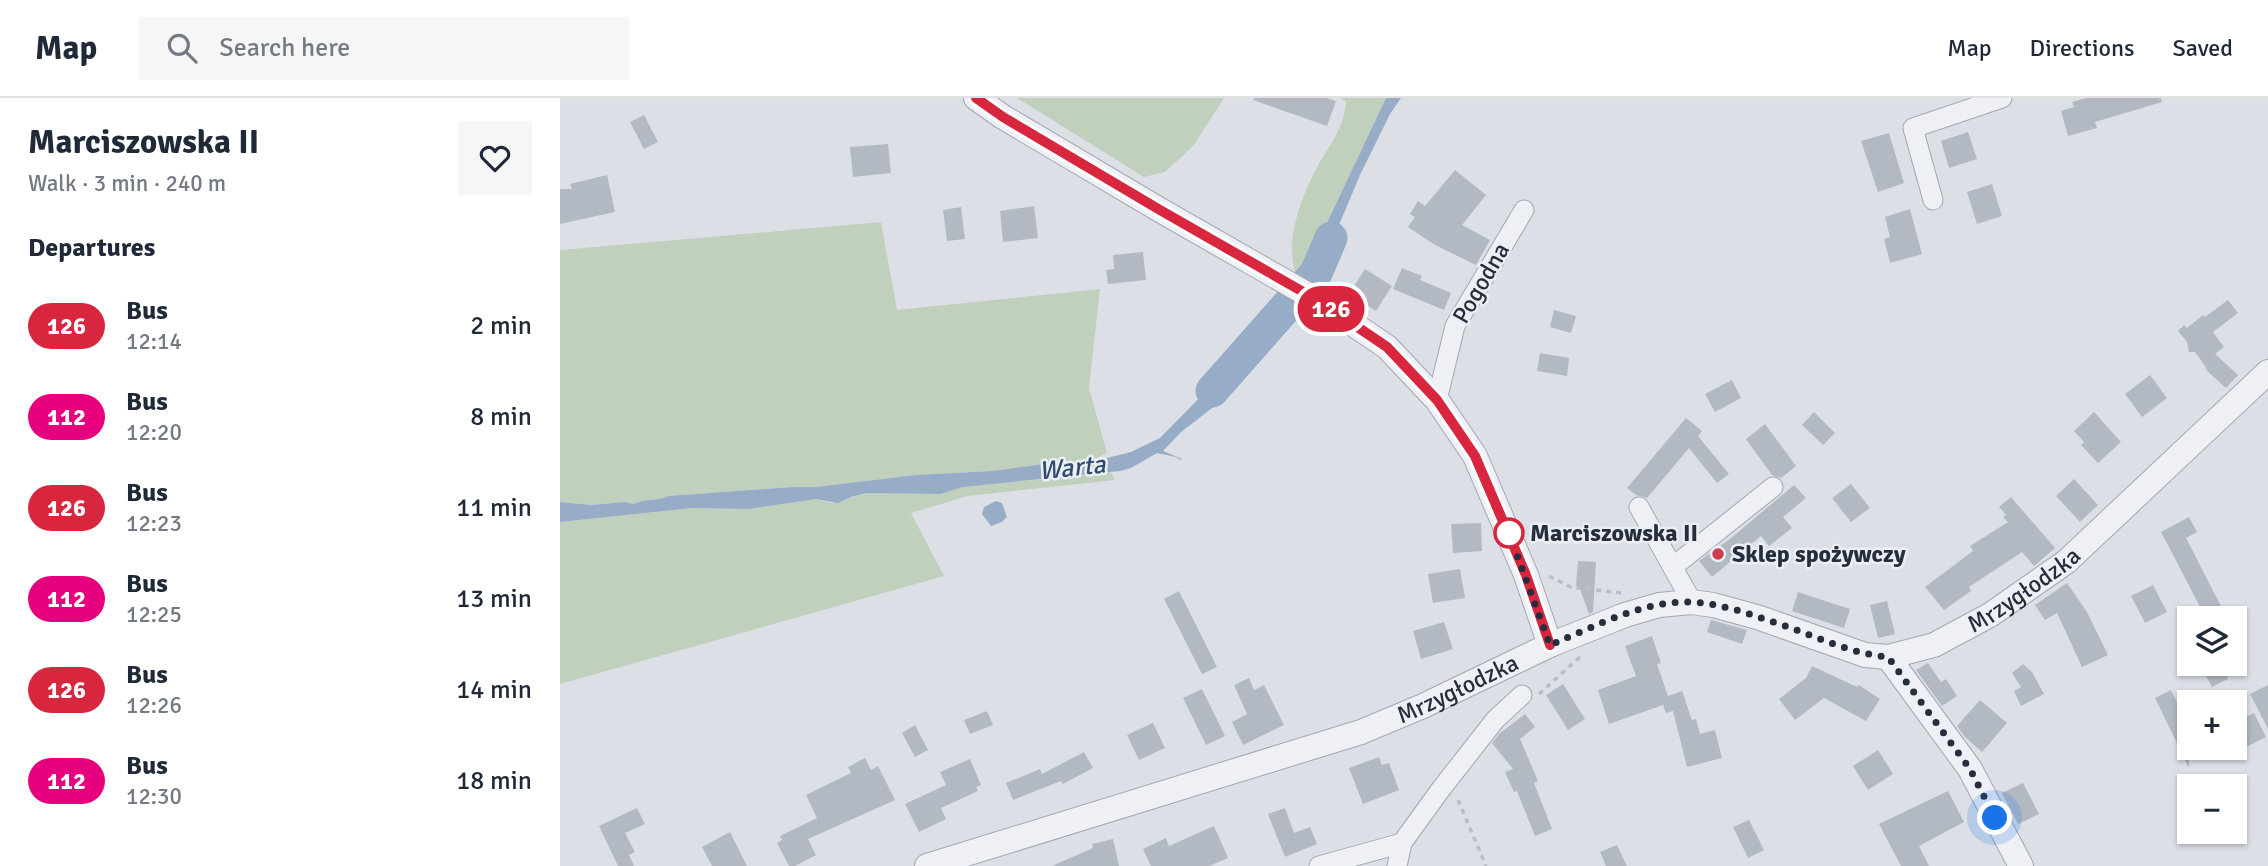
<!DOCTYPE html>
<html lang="en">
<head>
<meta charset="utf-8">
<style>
	body { margin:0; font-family:Signika,sans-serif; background:#f6f6f7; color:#1f2937; height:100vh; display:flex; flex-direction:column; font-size:26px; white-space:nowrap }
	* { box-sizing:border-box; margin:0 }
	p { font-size:23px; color:#747a83 }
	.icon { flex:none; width:38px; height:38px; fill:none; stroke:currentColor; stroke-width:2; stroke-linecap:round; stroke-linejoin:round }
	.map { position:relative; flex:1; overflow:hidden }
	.sheet { display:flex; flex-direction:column; background:#fff; width:560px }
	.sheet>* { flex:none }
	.badge { padding:0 14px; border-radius:23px; font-size:24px; line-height:46px }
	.buttons { position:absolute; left:1617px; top:508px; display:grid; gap:14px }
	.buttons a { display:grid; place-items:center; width:70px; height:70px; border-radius:0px; background:#fff; box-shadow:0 2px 5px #0004; font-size:35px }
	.you { position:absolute; width:35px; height:35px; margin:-18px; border:5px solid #fff; border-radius:50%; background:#1a73e8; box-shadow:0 0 0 10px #1a73e833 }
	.map>.badge { position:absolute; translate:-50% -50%; box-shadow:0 0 0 4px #fff }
	h2 { padding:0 28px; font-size:26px; line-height:63px }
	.round { display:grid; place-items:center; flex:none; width:74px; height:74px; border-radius:0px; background:#f6f6f7 }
	.head { display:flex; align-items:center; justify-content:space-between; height:119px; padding:0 28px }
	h1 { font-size:33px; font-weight:700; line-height:52px }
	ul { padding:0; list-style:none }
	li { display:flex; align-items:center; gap:21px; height:91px; padding:0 28px }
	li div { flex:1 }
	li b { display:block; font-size:26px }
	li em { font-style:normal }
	li .badge { min-width:77px; font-weight:700; text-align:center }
	header { display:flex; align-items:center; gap:42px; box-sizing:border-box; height:98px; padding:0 35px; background:#fff; border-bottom:2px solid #e0e1e3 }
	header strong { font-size:33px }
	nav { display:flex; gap:38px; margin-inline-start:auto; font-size:24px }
	.search { width:490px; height:63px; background:#f6f6f7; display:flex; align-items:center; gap:18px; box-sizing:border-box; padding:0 24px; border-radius:0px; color:#747a83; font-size:26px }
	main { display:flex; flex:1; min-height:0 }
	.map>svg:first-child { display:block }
	.green { fill:#c1d0bd }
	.water { fill:#96acc7 }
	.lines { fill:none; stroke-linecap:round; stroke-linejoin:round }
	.river { stroke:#96acc7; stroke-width:33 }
	.building { fill:#b3b9c3 }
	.minor-casing { stroke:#a2a7b0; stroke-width:21 }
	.tertiary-casing { stroke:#a2a7b0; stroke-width:26 }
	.path { stroke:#babdc5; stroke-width:3.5; stroke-dasharray:5 5; stroke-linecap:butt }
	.minor { stroke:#eef0f5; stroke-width:19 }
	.tertiary { stroke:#eef0f5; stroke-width:24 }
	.line-casing { stroke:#fff; stroke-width:16 }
	.line { stroke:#d7263d; stroke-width:10 }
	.walk { stroke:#262d3d; stroke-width:7; stroke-dasharray:0 12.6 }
	.stop-dot { fill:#fff; stroke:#d7263d; stroke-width:3.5 }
	.poi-dot { fill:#cf3e4f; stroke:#ebeff4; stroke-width:2.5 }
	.labels { text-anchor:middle; stroke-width:5; stroke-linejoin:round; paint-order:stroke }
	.street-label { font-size:24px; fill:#262d3d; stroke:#ebeff4 }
	.stop-label { font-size:24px; font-weight:bold; fill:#262d3d; stroke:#ebeff4; text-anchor:start }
	.poi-label { font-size:24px; font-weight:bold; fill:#262d3d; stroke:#ebeff4; text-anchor:start }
	.water-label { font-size:26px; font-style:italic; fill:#304b70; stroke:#ebeff4 }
</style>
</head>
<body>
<header>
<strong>Map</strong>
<div class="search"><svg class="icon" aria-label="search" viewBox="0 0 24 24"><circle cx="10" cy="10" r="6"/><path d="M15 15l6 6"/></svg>Search here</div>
<nav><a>Map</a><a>Directions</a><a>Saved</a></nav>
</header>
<main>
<section class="sheet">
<div class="head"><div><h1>Marciszowska II</h1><p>Walk · 3 min · 240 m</p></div><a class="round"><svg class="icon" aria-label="heart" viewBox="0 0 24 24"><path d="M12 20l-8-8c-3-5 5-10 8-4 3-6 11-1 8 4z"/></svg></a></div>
<h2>Departures</h2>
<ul>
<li><span class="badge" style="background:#d7263d;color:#fff">126</span><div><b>Bus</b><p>12:14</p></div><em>2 min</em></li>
<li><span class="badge" style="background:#e6007e;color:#fff">112</span><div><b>Bus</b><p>12:20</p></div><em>8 min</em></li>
<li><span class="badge" style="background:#d7263d;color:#fff">126</span><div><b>Bus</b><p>12:23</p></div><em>11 min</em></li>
<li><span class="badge" style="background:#e6007e;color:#fff">112</span><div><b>Bus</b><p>12:25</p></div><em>13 min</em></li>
<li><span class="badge" style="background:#d7263d;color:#fff">126</span><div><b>Bus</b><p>12:26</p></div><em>14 min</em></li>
<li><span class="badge" style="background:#e6007e;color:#fff">112</span><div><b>Bus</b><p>12:30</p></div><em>18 min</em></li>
</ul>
</section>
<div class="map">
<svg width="1708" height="768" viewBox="0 0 1708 768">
	<rect width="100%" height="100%" fill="#dce0e6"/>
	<g class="green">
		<path d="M457,0H664L633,48L605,74L584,79Z"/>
		<path d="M780,0H826L765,129L749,174L745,179L735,178C734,167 731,156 732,145C734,121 744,94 755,73C768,48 783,34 786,4Z"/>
		<path d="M321,124L337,212L540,191L529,290L547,355L527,365H492L432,373L356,377L256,389H233L108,398C96,404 85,400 73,406L65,404L31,407L0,404V152Z"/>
		<path d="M551,374L555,382L408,398L351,415L384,478L0,586V424L133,410L189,411L256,401L272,405L307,395L381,396L403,389Z"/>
	</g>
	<g class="water">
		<path d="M826,0H841L830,16L800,77L755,184L745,179L765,129Z"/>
		<path d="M716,203L741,217L705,255L688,239Z"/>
		<path d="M675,253L693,270L660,304L621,334L603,353L622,361L620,362L616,359L597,355L571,370L560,373L403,389L381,396L307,395L291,399L278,405L256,401L189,411L133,410L0,424V404L31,407L65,404L73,406C85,400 96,404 108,398L233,389H256L356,377L432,373L492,365H527L571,354L600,340L667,272Z"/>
		<path d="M436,403L442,405L447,419L442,424L431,428L422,416L424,409Z"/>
	</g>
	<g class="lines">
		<path class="river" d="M652,293L756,175L771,140"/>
	</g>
	<g class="building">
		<path d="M694,0H767L776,3L767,28L693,2Z"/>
		<path d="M1526,0H1601L1602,4L1535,24L1537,30L1508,38L1501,13L1514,9L1512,4Z"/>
		<path d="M84,17L98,44L84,51L70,24Z"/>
		<path d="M1408,34L1417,61L1389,70L1381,43Z"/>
		<path d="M1329,35L1344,85L1318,94L1301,43Z"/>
		<path d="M328,46L331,75L293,79L290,49Z"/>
		<path d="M895,72L926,97L902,127L930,142L916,167L875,147L848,129L855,119L850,116L858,103L865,108Z"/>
		<path d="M47,77L55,114L0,126V91H12L10,86Z"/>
		<path d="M1432,86L1442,118L1417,126L1407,94Z"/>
		<path d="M474,108L478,140L443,144L440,113Z"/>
		<path d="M401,109L405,141L387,143L383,112Z"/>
		<path d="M1350,111L1362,156L1330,165L1324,141L1330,139L1325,119Z"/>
		<path d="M583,154L586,182L548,186L546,172L554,171L553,157Z"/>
		<path d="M842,170L862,178L860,182L891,195L884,212L833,191Z"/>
		<path d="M805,171L832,188L816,213L789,196Z"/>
		<path d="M1668,202L1678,215L1653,234L1664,249L1655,256L1678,277L1666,290L1646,272L1647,271L1635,254H1629L1627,244L1618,233L1624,227L1627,230L1643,217L1645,219Z"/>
		<path d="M994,212L1016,218L1011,235L990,229Z"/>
		<path d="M980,255L1009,260L1007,278L977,273Z"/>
		<path d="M1590,277L1607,300L1582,319L1565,296Z"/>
		<path d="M1172,282L1181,300L1155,314L1145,296Z"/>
		<path d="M1254,314L1275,335L1263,347L1242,327Z"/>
		<path d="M1534,314L1561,344L1538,365L1521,347L1524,344L1514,333Z"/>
		<path d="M1126,320L1142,333L1138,338L1169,376L1157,385L1129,350L1087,400L1076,397L1067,390Z"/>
		<path d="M1205,326L1236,368L1221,380L1212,377L1186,341Z"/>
		<path d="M1514,381L1538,407L1520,424L1496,398Z"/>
		<path d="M1291,386L1310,410L1291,424L1272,400Z"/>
		<path d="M1234,387L1246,400L1223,419L1232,430L1209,448L1201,438L1152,479L1139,463L1170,441Z"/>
		<path d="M1451,399L1495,450L1474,468L1462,454L1409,489L1411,493L1384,512L1365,489L1413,453L1410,448L1448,424L1443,419L1446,417L1439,409Z"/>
		<path d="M1629,419L1637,434L1626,440L1667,520H1646L1601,434Z"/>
		<path d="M921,425L922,453L893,455L891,426Z"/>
		<path d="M1018,463L1036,464L1033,514L1029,516L1019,488H1016Z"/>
		<path d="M900,471L905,500L873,505L868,476Z"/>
		<path d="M1507,485L1527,514L1548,557L1522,569L1497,515L1485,522L1475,507Z"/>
		<path d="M1593,487L1607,514L1585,525L1571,498Z"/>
		<path d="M619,493L657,569L642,576L604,501Z"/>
		<path d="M1238,494L1290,511L1284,530L1232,513Z"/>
		<path d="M1327,503L1335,536L1318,540L1310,507Z"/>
		<path d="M1151,522L1187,532L1182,546L1147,534Z"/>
		<path d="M884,524L893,551L861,561L853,533Z"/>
		<path d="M1092,538L1101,565L1097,566L1108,598L1122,593L1132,622L1136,621L1140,636L1155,632L1162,660L1127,669L1113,613L1106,615L1103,607L1049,626L1038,592L1076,578L1065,548Z"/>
		<path d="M1368,565L1381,584L1386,581L1397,598L1382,608L1356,572Z"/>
		<path d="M1639,565H1660L1668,581L1652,589Z"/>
		<path d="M1463,566L1472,574L1484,596L1461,608L1454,593L1461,589L1452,575Z"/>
		<path d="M1252,568L1297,589L1299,587L1320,601L1306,623L1264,600L1235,622L1219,601L1246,580Z"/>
		<path d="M689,580L694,592L704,587L724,627L683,647L672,624L687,616L674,587Z"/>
		<path d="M1003,586L1025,621L1008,632L986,597Z"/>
		<path d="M1708,587V631L1690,596Z"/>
		<path d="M642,591L665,638L646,647L623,600Z"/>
		<path d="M1611,592L1629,630V670L1595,600Z"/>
		<path d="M1420,602L1447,625L1422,654L1405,639L1397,628Z"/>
		<path d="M427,613L433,627L410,636L404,622Z"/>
		<path d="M1694,615L1706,639L1684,650L1675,631V624Z"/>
		<path d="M965,616L975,629L960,641L978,683L974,685L992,731L975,738L957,693L954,694L945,674L953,671L932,645L939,636Z"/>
		<path d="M593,625L605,650L579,662L567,637Z"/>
		<path d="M355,627L368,652L355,659L342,635Z"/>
		<path d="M1318,652L1333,676L1308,692L1293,668Z"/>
		<path d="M524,654L533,670L503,686L501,683L453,702L446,685L480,671L482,676Z"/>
		<path d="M819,659L822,667L829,665L839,692L803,706L789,670Z"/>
		<path d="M305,660L311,672L318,668L335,702L248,741L256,757L235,768H229L217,745L222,742L220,738L257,720L246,697L291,675L288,669Z"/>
		<path d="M410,661L421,687L416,689L418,693L381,710L386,721L359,734L345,706L386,687L380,674Z"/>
		<path d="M1463,685L1479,716L1458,726L1442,695Z"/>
		<path d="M1388,693L1404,724L1359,748L1369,768H1341L1319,726Z"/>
		<path d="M77,710L85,726L65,735L75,754L69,757L74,768H58L39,728Z"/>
		<path d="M725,710L734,735L750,729L757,746L725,759L708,716Z"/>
		<path d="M1189,722L1204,752L1188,760L1173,729Z"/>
		<path d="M654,728L668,760L649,768H591L583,751L606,740L609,748Z"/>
		<path d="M170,734L187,768H152L142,749Z"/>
		<path d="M553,741L559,768H492L533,750L532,746Z"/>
		<path d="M1057,747L1067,768H1046L1040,754Z"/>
	</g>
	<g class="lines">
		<g class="minor-casing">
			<g id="minor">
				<path d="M1373,102L1353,30L1442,0"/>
				<path d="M877,302L895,228L964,112"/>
				<path d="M1079,409L1132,504"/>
				<path d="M1114,468L1213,389"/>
				<path d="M759,768L842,745"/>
				<path d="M837,768L842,745L881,691L935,622L962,597"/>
			</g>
		</g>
		<g class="tertiary-casing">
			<g id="tertiary">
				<path d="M416,0L443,19L600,112L759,203L827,249L877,302L915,358L966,477L990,547"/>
				<path d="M1328,559L1410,671L1461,768"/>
				<path id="s1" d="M367,768L801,634L863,608L990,547L1065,517L1099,507L1132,504L1153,507L1197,519L1305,557L1328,559L1374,547L1430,517L1506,464L1708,274"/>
			</g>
		</g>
		<g class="path">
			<path d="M989,478L1011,489L1062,495"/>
			<path d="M979,596L1020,559"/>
			<path d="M898,702L926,768"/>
		</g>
		<use href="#minor" class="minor"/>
		<use href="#tertiary" class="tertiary"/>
	</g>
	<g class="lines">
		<g class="line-casing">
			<path id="line" d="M416,0L443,19L600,112L759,203L827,249L877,302L915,358L966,477L990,547"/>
		</g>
		<use href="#line" class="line"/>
		<path class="walk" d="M949,435L990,547C1034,529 1083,502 1133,504C1166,506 1200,520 1231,530C1264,542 1294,556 1328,559L1410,671L1435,720"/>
	</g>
	<circle class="stop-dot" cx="949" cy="435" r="14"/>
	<circle class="poi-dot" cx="1158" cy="456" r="7"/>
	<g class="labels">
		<g class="street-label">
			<text transform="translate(921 185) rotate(-60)" y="8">Pogodna</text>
			<text dy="8" stroke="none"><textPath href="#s1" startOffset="1169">Mrzygłodzka</textPath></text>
			<text dy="8" stroke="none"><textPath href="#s1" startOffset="560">Mrzygłodzka</textPath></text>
		</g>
		<g class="stop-label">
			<text x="970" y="443">Marciszowska II</text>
		</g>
		<g class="poi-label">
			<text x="1172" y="464">Sklep spożywczy</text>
		</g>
		<g class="water-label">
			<text transform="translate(512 369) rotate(-6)" y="9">Warta</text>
		</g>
	</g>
</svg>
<div class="buttons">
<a><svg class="icon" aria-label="layers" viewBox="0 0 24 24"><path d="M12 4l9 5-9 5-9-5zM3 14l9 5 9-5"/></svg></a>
<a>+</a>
<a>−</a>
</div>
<div class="you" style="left:1435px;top:720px"></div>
<b class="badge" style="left:771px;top:211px;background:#d7263d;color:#fff">126</b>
</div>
</main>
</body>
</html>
